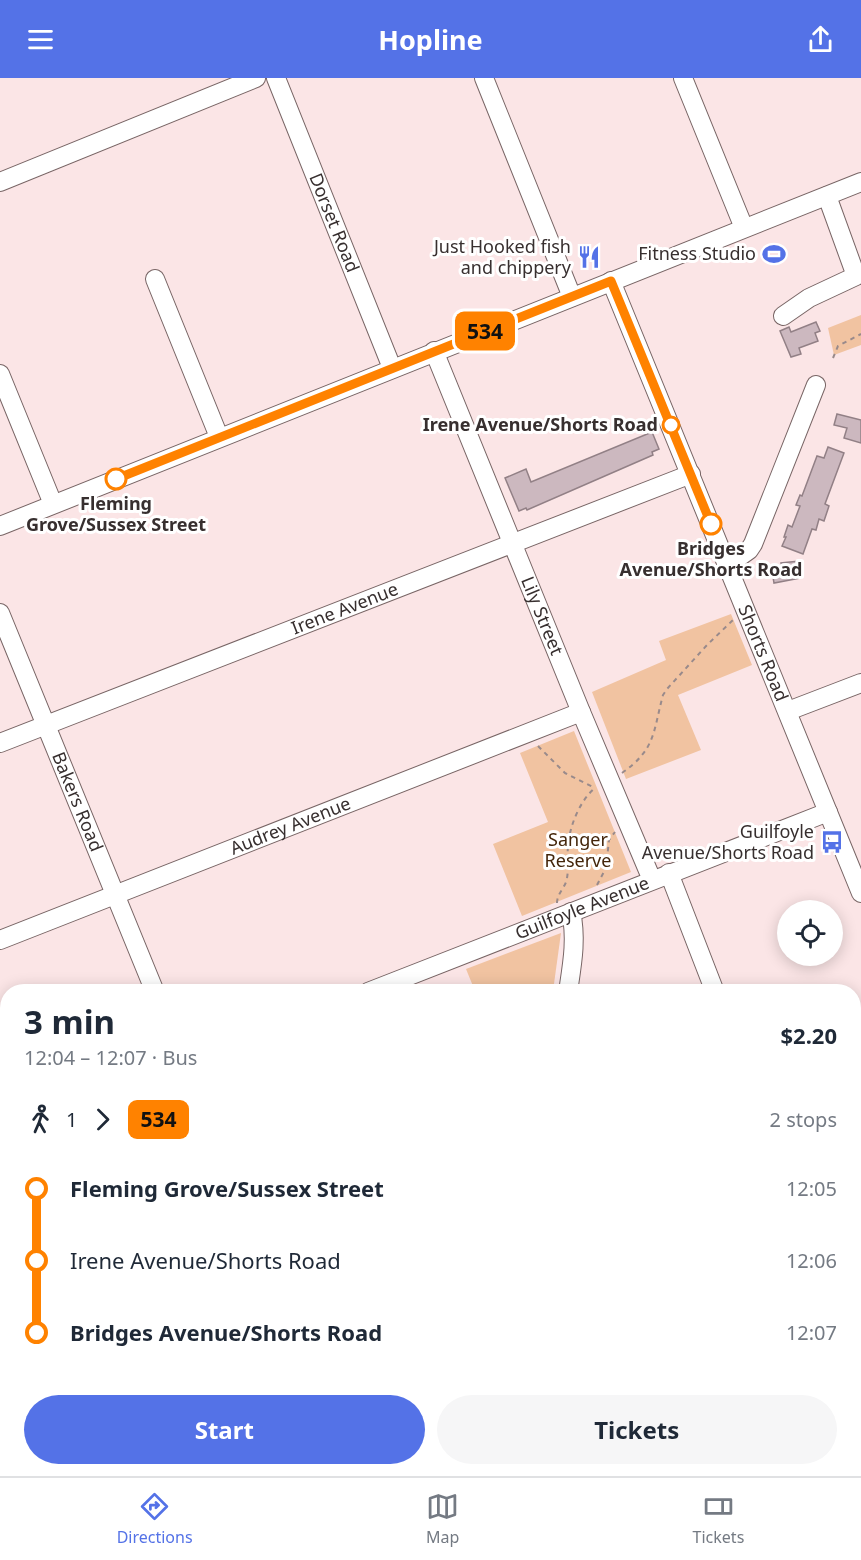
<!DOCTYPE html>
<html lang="en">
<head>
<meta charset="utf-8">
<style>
	body { margin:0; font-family:"Noto Sans",sans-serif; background:#f6f6f7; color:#1f2937; height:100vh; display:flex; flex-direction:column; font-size:22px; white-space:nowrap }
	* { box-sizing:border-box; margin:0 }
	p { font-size:20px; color:#747a83 }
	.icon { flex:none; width:33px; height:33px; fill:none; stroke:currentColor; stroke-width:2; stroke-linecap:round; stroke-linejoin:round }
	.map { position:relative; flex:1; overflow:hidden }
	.drawer { position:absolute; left:0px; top:906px; width:861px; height:492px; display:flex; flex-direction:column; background:#fff; border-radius:24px 24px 0 0; box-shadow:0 3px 15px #0003 }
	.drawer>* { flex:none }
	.badge { padding:0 12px; border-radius:9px; font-size:21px; line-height:39px }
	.fabs { position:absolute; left:777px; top:822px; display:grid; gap:12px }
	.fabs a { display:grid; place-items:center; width:66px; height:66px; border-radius:50%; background:#fff; box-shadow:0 3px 15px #0003; font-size:30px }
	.map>.badge { position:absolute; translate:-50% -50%; box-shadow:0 0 0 3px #fff }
	.legs { display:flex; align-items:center; gap:9px; height:66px; padding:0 24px; font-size:20px }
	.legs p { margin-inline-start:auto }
	.headline { display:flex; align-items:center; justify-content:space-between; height:102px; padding:0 24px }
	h1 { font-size:33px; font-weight:700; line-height:45px }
	.primary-button { display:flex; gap:12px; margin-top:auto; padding:12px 24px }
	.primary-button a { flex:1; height:69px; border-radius:36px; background:#5472e7; color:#fff; font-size:24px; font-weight:700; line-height:69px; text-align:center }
	.primary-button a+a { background:#f6f6f7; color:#1f2937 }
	ul { padding:0 24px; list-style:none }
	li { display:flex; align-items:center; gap:21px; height:72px; font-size:22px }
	li i { display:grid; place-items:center; width:9px; height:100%; margin:0 8px; background:currentColor }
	li i::after { content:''; width:15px; height:15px; margin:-8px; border:4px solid; border-radius:50%; background:#fff }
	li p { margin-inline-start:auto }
	li:first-child i { background:linear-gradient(#0000 50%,currentColor 0) }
	li:last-child i { background:linear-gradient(currentColor 50%,#0000 0) }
	header { display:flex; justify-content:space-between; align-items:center; height:78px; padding:0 24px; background:#5472e7; color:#fff; font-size:27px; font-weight:700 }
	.tab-bar { display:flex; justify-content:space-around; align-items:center; height:84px; border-top:2px solid #e0e1e3; background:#fff; font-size:16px; color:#747a83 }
	.tab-bar a { display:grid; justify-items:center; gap:3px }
	.tab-bar .current { color:#5472e7 }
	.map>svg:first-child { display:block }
	.green { fill:#f1c3a1 }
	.building { fill:#ccb8bf; stroke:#928086; stroke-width:1.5 }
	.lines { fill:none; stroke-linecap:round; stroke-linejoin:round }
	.minor-casing { stroke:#786565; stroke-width:20 }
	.path { stroke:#998a8b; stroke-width:2; stroke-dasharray:4.5 4.5; stroke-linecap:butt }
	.minor { stroke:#fff; stroke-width:18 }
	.line-1-casing { stroke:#fff; stroke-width:14 }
	.line-1 { stroke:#ff8200; stroke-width:9 }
	.stop-1-dot { fill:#fff; stroke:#ff8200; stroke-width:3 }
	.labels { text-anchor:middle; stroke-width:6; stroke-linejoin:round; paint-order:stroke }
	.street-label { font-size:18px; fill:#372f2f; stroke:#fff }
	.poi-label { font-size:18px; fill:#372f2f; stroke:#fff; text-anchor:end }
	.stop-label { font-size:18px; font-weight:bold; fill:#372f2f; stroke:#fff }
	.park-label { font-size:18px; fill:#43250a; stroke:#fff }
</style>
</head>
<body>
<header><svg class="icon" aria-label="menu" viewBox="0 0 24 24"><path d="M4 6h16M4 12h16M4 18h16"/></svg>Hopline<svg class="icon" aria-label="share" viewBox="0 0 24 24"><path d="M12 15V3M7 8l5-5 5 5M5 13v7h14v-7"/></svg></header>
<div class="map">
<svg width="861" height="1398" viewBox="0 0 861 1398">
	<rect width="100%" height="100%" fill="#fbe5e6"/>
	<g class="green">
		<path d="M861,237V267L834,277L828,250Z"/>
		<path d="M731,536L752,587L678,617L701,672L626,701L592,614L666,582L659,563Z"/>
		<path d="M574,653L631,794L522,838L493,766L548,744L520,675Z"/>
		<path d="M561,855L553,913H475L466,891Z"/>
		<path d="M861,1240V1398H454L474,1390H854V1243Z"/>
	</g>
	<g class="building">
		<path d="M816,244L820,253L815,255L818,263L799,270L801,276L791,279L780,253L789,249L791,254Z"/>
		<path d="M837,336L861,342V365L844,360L847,350L834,347Z"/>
		<path d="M652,354L659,371L652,374L653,377L527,432L526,430L519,433L505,400L526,391L531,404Z"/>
		<path d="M828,369L844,375L825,426L829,428L824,443L819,441L816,452L812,451L803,476L782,468L786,459H784L788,447L792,449L800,428L796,427L800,417L802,418L817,378L824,380Z"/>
		<path d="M799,483L801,500L774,505L772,493L782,491L781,485Z"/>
	</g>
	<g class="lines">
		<g class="minor-casing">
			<g id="minor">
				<path id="s1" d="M276,0L392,290"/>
				<path d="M484,0L572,219"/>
				<path d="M683,0L744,150"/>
				<path d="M0,104L256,0"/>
				<path d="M155,201L219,359"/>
				<path id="s2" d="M611,203L861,815"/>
				<path d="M783,238L809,220L856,198L827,118"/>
				<path id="s3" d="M434,273L581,634L652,802"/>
				<path d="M0,296L53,426"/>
				<path d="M0,448L861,104"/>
				<path d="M728,487L749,472L753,466L816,307"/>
				<path id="s4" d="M0,535L155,914"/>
				<path d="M788,633L861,605"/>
				<path id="s5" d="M0,665L691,396"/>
				<path d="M669,795L715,914"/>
				<path id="s6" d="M0,862L581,634"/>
				<path id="s7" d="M368,914L828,734"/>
				<path d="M568,914C572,887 577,861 571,834"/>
				<path d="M0,1061L8,1057"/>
				<path d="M0,1143L8,1163"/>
				<path d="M854,1233L861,1230"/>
				<path d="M95,1390L98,1398"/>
				<path d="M344,1390L347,1398"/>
				<path d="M430,1398L449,1390"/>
			</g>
		</g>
		<g class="path">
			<path d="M833,280L838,268L861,256"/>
			<path d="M538,668L565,695L595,710"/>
			<path d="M622,695C656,671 653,654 663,617L667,611L707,567L733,542"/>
			<path d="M597,807L606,790L609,762L615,754"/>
			<path d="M557,825C557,815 566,809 567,800C569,789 567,778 568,767C570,747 580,722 596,709"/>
			<path d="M854,1273L861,1283"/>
			<path d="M708,1390V1398"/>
			<path d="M491,1398L507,1390"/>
		</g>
		<use href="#minor" class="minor"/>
	</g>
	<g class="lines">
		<g class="line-1-casing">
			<path id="line-1" d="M116,401L611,203L711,446"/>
		</g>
		<use href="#line-1" class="line-1"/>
	</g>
	<defs>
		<g id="stadium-bare" transform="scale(1.8)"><path d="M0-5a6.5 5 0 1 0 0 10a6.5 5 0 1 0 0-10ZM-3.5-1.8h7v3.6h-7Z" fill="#5472e7" stroke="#fff" stroke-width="2.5" paint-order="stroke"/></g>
		<g id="restaurant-bare" transform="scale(1.8)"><path d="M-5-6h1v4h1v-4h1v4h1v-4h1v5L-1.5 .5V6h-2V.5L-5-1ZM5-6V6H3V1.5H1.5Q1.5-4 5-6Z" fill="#5472e7" stroke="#fff" stroke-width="2.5" paint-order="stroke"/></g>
		<g id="bus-bare" transform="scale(1.8)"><path d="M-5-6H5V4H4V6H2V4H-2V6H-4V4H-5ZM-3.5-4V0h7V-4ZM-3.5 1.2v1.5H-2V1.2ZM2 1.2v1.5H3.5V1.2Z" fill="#5472e7" stroke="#fff" stroke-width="2.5" paint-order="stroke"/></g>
	</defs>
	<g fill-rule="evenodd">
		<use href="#stadium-bare" x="774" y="176"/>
		<use href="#restaurant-bare" x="589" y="179"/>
		<use href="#bus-bare" x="832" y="764"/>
	</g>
	<g class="stop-1-dot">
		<circle cx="671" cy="347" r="8"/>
		<circle cx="116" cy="401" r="10"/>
		<circle cx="711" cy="446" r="10"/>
	</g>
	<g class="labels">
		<g class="street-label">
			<text dy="6" stroke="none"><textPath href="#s1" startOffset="156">Dorset Road</textPath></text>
			<text dy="6" stroke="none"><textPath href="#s5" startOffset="370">Irene Avenue</textPath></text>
			<text dy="6" stroke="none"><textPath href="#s3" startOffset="286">Lily Street</textPath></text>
			<text dy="6" stroke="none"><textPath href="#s2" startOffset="402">Shorts Road</textPath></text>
			<text dy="6" stroke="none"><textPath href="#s4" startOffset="204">Bakers Road</textPath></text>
			<text dy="6" stroke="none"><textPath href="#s6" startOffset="312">Audrey Avenue</textPath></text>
			<text dy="6" stroke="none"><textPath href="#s7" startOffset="230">Guilfoyle Avenue</textPath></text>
		</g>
		<g class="poi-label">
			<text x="571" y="175">Just Hooked fish<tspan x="571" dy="21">and chippery</tspan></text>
			<text x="756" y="182">Fitness Studio</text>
			<text x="814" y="760">Guilfoyle<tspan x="814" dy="21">Avenue/Shorts Road</tspan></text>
		</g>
		<g class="stop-label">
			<text x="658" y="353" text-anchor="end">Irene Avenue/Shorts Road</text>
			<text x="116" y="432">Fleming<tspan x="116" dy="21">Grove/Sussex Street</tspan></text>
			<text x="711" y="477">Bridges<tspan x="711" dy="21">Avenue/Shorts Road</tspan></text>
		</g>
		<g class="park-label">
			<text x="578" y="768">Sanger<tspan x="578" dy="21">Reserve</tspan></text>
		</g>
	</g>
</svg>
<div class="fabs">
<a><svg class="icon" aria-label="locate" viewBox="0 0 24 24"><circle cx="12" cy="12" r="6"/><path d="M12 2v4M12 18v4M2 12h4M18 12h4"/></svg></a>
</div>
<b class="badge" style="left:485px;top:253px;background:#ff8200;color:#111">534</b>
<section class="drawer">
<div class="headline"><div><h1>3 min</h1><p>12:04 – 12:07 · Bus</p></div><b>$2.20</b></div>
<div class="legs"><svg class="icon" aria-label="walk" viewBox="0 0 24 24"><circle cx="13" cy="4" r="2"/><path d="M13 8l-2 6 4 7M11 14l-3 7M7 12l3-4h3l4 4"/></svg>1<svg class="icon" aria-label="forward" viewBox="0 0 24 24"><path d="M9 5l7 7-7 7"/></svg><b class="badge" style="background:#ff8200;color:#111">534</b><p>2 stops</p></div>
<ul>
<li><i style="color:#ff8200"></i><b>Fleming Grove/Sussex Street</b><p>12:05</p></li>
<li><i style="color:#ff8200"></i><span>Irene Avenue/Shorts Road</span><p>12:06</p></li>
<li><i style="color:#ff8200"></i><b>Bridges Avenue/Shorts Road</b><p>12:07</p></li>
</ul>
<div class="primary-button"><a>Start</a><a>Tickets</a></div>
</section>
</div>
<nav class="tab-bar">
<a class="current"><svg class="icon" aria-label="directions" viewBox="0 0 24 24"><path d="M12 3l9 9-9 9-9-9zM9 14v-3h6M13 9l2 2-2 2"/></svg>Directions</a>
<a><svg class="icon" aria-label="map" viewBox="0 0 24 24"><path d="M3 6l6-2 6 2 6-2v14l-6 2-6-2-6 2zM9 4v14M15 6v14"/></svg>Map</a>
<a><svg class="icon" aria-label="tickets" viewBox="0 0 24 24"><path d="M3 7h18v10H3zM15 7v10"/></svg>Tickets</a>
</nav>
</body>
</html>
